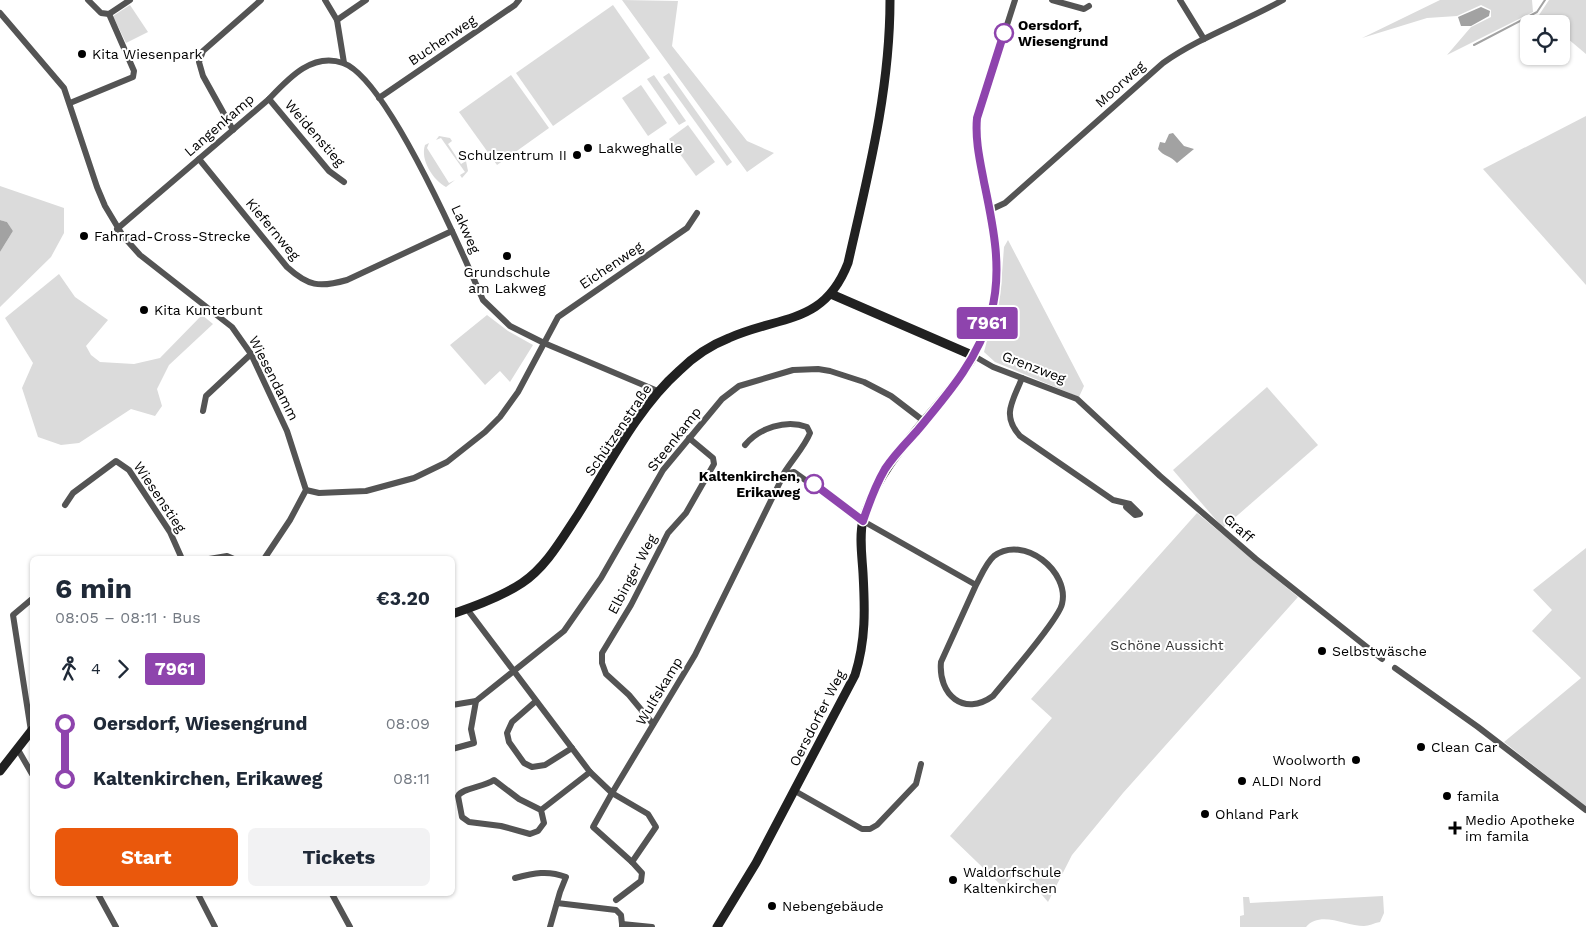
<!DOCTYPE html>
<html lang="en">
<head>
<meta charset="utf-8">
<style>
	body { margin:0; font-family:"Work Sans",sans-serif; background:#f2f2f3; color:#1f2937; height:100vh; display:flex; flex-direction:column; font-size:19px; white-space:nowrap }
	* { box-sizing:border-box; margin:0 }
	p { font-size:16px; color:#747a83 }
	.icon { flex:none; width:28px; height:28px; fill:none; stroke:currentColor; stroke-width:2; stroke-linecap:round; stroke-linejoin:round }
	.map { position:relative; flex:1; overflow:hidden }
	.panel { position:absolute; left:30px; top:556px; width:425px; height:340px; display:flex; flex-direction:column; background:#fff; border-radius:8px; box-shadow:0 1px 4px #0004 }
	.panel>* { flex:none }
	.badge { padding:0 10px; border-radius:4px; font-size:18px; line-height:32px }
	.tools { position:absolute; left:1520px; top:15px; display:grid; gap:10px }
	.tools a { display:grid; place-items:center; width:50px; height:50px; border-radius:8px; background:#fff; box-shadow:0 1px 4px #0004; font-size:25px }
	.map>.badge { position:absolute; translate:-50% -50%; box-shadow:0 0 0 2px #fff }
	.legs { display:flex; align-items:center; gap:8px; height:55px; padding:0 25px; font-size:16px }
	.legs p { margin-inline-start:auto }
	.summary { display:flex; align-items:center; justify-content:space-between; height:85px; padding:0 25px }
	h1 { font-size:28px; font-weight:700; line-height:38px }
	.cta { display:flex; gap:10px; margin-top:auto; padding:10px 25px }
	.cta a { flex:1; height:58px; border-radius:8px; background:#ea580c; color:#fff; font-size:20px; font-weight:700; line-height:58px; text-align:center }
	.cta a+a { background:#f2f2f3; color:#1f2937 }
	ul { padding:0 25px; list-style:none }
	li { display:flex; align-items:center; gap:18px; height:55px; font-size:19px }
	li i { display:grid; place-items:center; width:8px; height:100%; margin:0 6px; background:currentColor }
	li i::after { content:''; width:12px; height:12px; margin:-6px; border:4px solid; border-radius:50%; background:#fff }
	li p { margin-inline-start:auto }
	li:first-child i { background:linear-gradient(#0000 50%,currentColor 0) }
	li:last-child i { background:linear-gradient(currentColor 50%,#0000 0) }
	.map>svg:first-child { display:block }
	.green { fill:#dbdbdb }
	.water { fill:#a2a2a2 }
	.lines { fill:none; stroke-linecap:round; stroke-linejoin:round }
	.stream { stroke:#a2a2a2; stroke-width:2 }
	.street { stroke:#545454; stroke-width:6 }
	.secondary { stroke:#212121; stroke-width:9 }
	.line-1-casing { stroke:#fff; stroke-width:11 }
	.line-1 { stroke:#8e44ad; stroke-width:8 }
	.stop-1-dot { fill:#fff; stroke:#8e44ad; stroke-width:2.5 }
	.poi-dot { fill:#000; stroke:#fff; stroke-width:2 }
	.labels { text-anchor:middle; stroke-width:4; stroke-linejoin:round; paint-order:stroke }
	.stop-label { font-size:14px; font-weight:bold; fill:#000; stroke:#fff; text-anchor:start }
	.street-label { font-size:14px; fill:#000; stroke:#fff }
	.poi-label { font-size:14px; fill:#000; stroke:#fff; text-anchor:start }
	.park-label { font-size:14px; fill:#323232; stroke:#fff }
</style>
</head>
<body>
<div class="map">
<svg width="1586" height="927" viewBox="0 0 1586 927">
	<rect width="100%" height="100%" fill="#fff"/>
	<g class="green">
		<path d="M622,0L678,1L672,46L747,141L774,153L747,172Z"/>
		<path d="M1440,0H1532L1533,12L1447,55L1471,27L1491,17V10L1481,5L1457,16L1427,18L1362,38Z"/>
		<path d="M1549,0H1586V54L1561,33V24H1550L1539,15Z"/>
		<path d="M130,5L148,32L126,43L113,16Z"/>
		<path d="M613,5L650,58L553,126L516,73Z"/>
		<path d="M669,73L732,162L727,166L663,77Z"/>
		<path d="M511,75L549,128L497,165L459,112Z"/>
		<path d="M654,75L686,121L679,125L647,79Z"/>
		<path d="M641,85L667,123L648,136L622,98Z"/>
		<path d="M1586,116V285L1483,169Z"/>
		<path d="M688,125L715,162L696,176L669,139Z"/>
		<path d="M439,136L450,138L452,141L448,144L461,164L466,161L468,171L462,178L460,175L465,172L441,138L436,140Z"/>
		<path d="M429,143L427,148L449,183L455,180L446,187C433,180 420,160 425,145Z"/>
		<path d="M0,186L64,208V233L51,257L0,307V252L13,231L7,222L0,220Z"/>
		<path d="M1008,240L1084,386L1079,397L995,362L984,352L1001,287L1004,247Z"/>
		<path d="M59,274L75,297L108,320L86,346L91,355L100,362L134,364L160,358L202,315L213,324L169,365L157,389L162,406L155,416L131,409L79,443L61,445L38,437L22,388L33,363L5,318Z"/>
		<path d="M487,315L508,331L533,345L510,382L500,371L485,385L450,345Z"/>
		<path d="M1267,387L1318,445L1223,528L1173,470Z"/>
		<path d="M1197,513L1298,597L1123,793L1072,855L1048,902L1019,868L1003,887L950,836L1052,718L1031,699Z"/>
		<path d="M1586,548V807L1504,742L1581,678L1532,631L1552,610L1533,590Z"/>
		<path d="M1383,896L1384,913L1380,922C1374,923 1369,926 1364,926C1346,926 1320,910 1306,927H1240V916L1244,915L1243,897H1249L1250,903Z"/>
	</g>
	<g class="water">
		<path d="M1481,7L1490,11L1489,16L1471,26H1461L1458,17Z"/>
		<path d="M1173,133L1184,146L1194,149L1177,163C1171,156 1163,156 1158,149L1160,142L1165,143L1169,134Z"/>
		<path d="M0,220L7,222L13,231L0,252Z"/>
	</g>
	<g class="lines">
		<path class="stream" d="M1474,45L1537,12L1545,0"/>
		<g class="street">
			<path d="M88,0L101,13L109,14L130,0"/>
			<path d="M325,0L337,20L344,63"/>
			<path d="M1015,0L977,118C974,144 981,169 986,195C994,234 1002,273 991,313C987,328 979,342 974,356L993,367L1077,399L1160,476L1256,559L1382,659"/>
			<path d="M1052,0L1084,9L1089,6"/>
			<path d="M1180,0L1204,39"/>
			<path d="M0,13L64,88L97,187L105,206L123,236L140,255L232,327L251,354L287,431L306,490L290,520L264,559"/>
			<path d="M337,20L366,0"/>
			<path d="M379,98L515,5L519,0"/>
			<path d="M269,99L329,171L344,182"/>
			<path d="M70,103L133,77L134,71L109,14"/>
			<path d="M233,130L203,76L199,62L203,51L261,0"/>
			<path d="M199,159L287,267C308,286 319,288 347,280L452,231"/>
			<path d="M990,210L1005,203L1163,63C1200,37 1244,22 1283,0"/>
			<path d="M117,229L269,99C288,79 312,52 343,63C387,78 463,254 483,300L510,326L544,343L660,392"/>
			<path d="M1022,378C1013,401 1001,415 1020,436L1113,500L1130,504L1140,514L1135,515L1126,507L1127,505"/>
			<path d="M203,411L206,396L251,354"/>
			<path d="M745,445C759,428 786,419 807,427L810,433C805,446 792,460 784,473"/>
			<path d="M306,490L319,493L366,491L414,478L447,462L485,432L500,417L518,392L558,317L687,228L697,213"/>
			<path d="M65,505L73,493L116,461L129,470L170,532L182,559"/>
			<path d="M209,559L227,556L234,559"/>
			<path d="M467,609L590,772L612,793L695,655L784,474L794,472L863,521L976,585C981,576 986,563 994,556C1024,534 1070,572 1062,604C1059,619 1006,680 993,696C964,717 938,695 941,662L976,585"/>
			<path d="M1395,668L1478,727L1586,810"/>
			<path d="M536,701L512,722L507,733L509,742L524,763L532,767L545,765L572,748"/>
			<path d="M452,705L476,701"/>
			<path d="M653,724L629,695L606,674L602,663V653L631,605L668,533L686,513L714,464L713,458L689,438"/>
			<path d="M31,731L13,615L32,599"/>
			<path d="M17,748L32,774"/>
			<path d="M452,749L474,743L471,729L476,701L564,631L601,578L663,470L722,399L739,386L793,370L818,369L830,371L864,382L891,396L925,422"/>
			<path d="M795,791L862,829H870L877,825L916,784L921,764"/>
			<path d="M612,793L648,814L656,827L632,862L593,827Z"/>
			<path d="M541,810L544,823L538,831L530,834L501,826L469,822L462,817L458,796C462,788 484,787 494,780L519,799L541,810L590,772"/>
			<path d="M515,878C534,873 548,870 566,877L560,892L550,927"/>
			<path d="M98,894L116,927"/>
			<path d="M198,894L215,927"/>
			<path d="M332,894L350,927"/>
			<path d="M616,900L641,881L642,873L632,862"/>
			<path d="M557,903L616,910L621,915L622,924"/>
			<path d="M622,927V924L652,927"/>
		</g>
		<g class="secondary">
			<path d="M452,614C476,606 501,597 522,583C546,567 561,540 577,516C607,469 637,408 679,371C693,357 711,345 729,338C781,315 824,325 848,263C868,175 890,91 890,0"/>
			<path d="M0,771L32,730"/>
			<path d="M717,927L756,863L855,675C866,640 865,609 863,573C862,556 859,536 863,520C881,455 940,412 974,356L831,294"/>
		</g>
	</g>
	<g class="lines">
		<g class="line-1-casing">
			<path id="line-1" d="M814,484L863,521C869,503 875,486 885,469C894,455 906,443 917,431C947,395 978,360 991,313C1003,270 993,225 984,182C980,161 975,140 977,118L1004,33"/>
		</g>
		<use href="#line-1" class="line-1"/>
	</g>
	<g class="stop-1-dot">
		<circle cx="1004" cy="33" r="9"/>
		<circle cx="814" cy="484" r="9"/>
	</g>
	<g class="poi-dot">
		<circle cx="82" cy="54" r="5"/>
		<circle cx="588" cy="148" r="5"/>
		<circle cx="577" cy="155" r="5"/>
		<circle cx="84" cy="236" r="5"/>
		<circle cx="507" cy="256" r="5"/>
		<circle cx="144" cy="310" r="5"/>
		<circle cx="1322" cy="651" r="5"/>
		<circle cx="1421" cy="747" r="5"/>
		<circle cx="1356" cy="760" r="5"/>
		<circle cx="1242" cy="781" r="5"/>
		<circle cx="1447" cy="796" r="5"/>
		<circle cx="1205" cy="814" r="5"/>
		<path d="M1452.5 820.5h5v5h5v5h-5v5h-5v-5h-5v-5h5z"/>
		<circle cx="953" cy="880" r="5"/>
		<circle cx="772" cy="906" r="5"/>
	</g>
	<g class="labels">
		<g class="stop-label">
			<text x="1018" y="30">Oersdorf,<tspan x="1018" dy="16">Wiesengrund</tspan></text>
			<text x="800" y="481" text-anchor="end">Kaltenkirchen,<tspan x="800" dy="16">Erikaweg</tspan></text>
		</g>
		<g class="street-label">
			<text transform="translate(442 40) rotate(-34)" y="5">Buchenweg</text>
			<text transform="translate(1120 84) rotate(-42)" y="5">Moorweg</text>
			<text transform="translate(219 125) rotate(-41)" y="5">Langenkamp</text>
			<text transform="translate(315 133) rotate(49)" y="5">Weidenstieg</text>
			<text transform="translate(273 229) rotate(50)" y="5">Kiefernweg</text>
			<text transform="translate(466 229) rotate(66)" y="5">Lakweg</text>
			<text transform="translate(611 265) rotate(-34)" y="5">Eichenweg</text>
			<text transform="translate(1034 367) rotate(21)" y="5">Grenzweg</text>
			<text transform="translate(274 378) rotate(63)" y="5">Wiesendamm</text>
			<text transform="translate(618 430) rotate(-56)" y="5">Schützenstraße</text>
			<text transform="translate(674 439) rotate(-52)" y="5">Steenkamp</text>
			<text transform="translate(160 497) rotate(56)" y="5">Wiesenstieg</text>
			<text transform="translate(1239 528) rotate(41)" y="5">Graff</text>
			<text transform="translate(632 574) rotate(-62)" y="5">Elbinger Weg</text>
			<text transform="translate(659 691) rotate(-59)" y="5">Wulfskamp</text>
			<text transform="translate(817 718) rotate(-63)" y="5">Oersdorfer Weg</text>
		</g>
		<g class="poi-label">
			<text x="92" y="59">Kita Wiesenpark</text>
			<text x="598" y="153">Lakweghalle</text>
			<text x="567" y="160" text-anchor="end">Schulzentrum II</text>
			<text x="94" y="241">Fahrrad-Cross-Strecke</text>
			<text x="507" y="277" text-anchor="middle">Grundschule<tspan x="507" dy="16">am Lakweg</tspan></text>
			<text x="154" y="315">Kita Kunterbunt</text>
			<text x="1332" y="656">Selbstwäsche</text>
			<text x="1431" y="752">Clean Car</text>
			<text x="1346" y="765" text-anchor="end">Woolworth</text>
			<text x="1252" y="786">ALDI Nord</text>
			<text x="1457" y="801">famila</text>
			<text x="1215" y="819">Ohland Park</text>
			<text x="1465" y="825">Medio Apotheke<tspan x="1465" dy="16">im famila</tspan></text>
			<text x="963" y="877">Waldorfschule<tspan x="963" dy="16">Kaltenkirchen</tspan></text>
			<text x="782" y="911">Nebengebäude</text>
		</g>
		<g class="park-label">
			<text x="1167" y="650">Schöne Aussicht</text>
		</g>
	</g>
</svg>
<div class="tools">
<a><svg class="icon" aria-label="locate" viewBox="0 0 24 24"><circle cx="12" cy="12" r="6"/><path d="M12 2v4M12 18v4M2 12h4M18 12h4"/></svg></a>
</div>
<b class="badge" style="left:987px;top:323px;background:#8e44ad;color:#fff">7961</b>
<section class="panel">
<div class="summary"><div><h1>6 min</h1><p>08:05 – 08:11 · Bus</p></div><b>€3.20</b></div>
<div class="legs"><svg class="icon" aria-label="walk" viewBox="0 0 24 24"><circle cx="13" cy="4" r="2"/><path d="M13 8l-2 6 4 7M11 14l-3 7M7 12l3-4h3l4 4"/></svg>4<svg class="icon" aria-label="forward" viewBox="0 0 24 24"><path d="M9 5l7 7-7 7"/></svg><b class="badge" style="background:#8e44ad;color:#fff">7961</b></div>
<ul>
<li><i style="color:#8e44ad"></i><b>Oersdorf, Wiesengrund</b><p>08:09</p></li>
<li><i style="color:#8e44ad"></i><b>Kaltenkirchen, Erikaweg</b><p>08:11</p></li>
</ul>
<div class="cta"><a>Start</a><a>Tickets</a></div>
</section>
</div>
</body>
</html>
